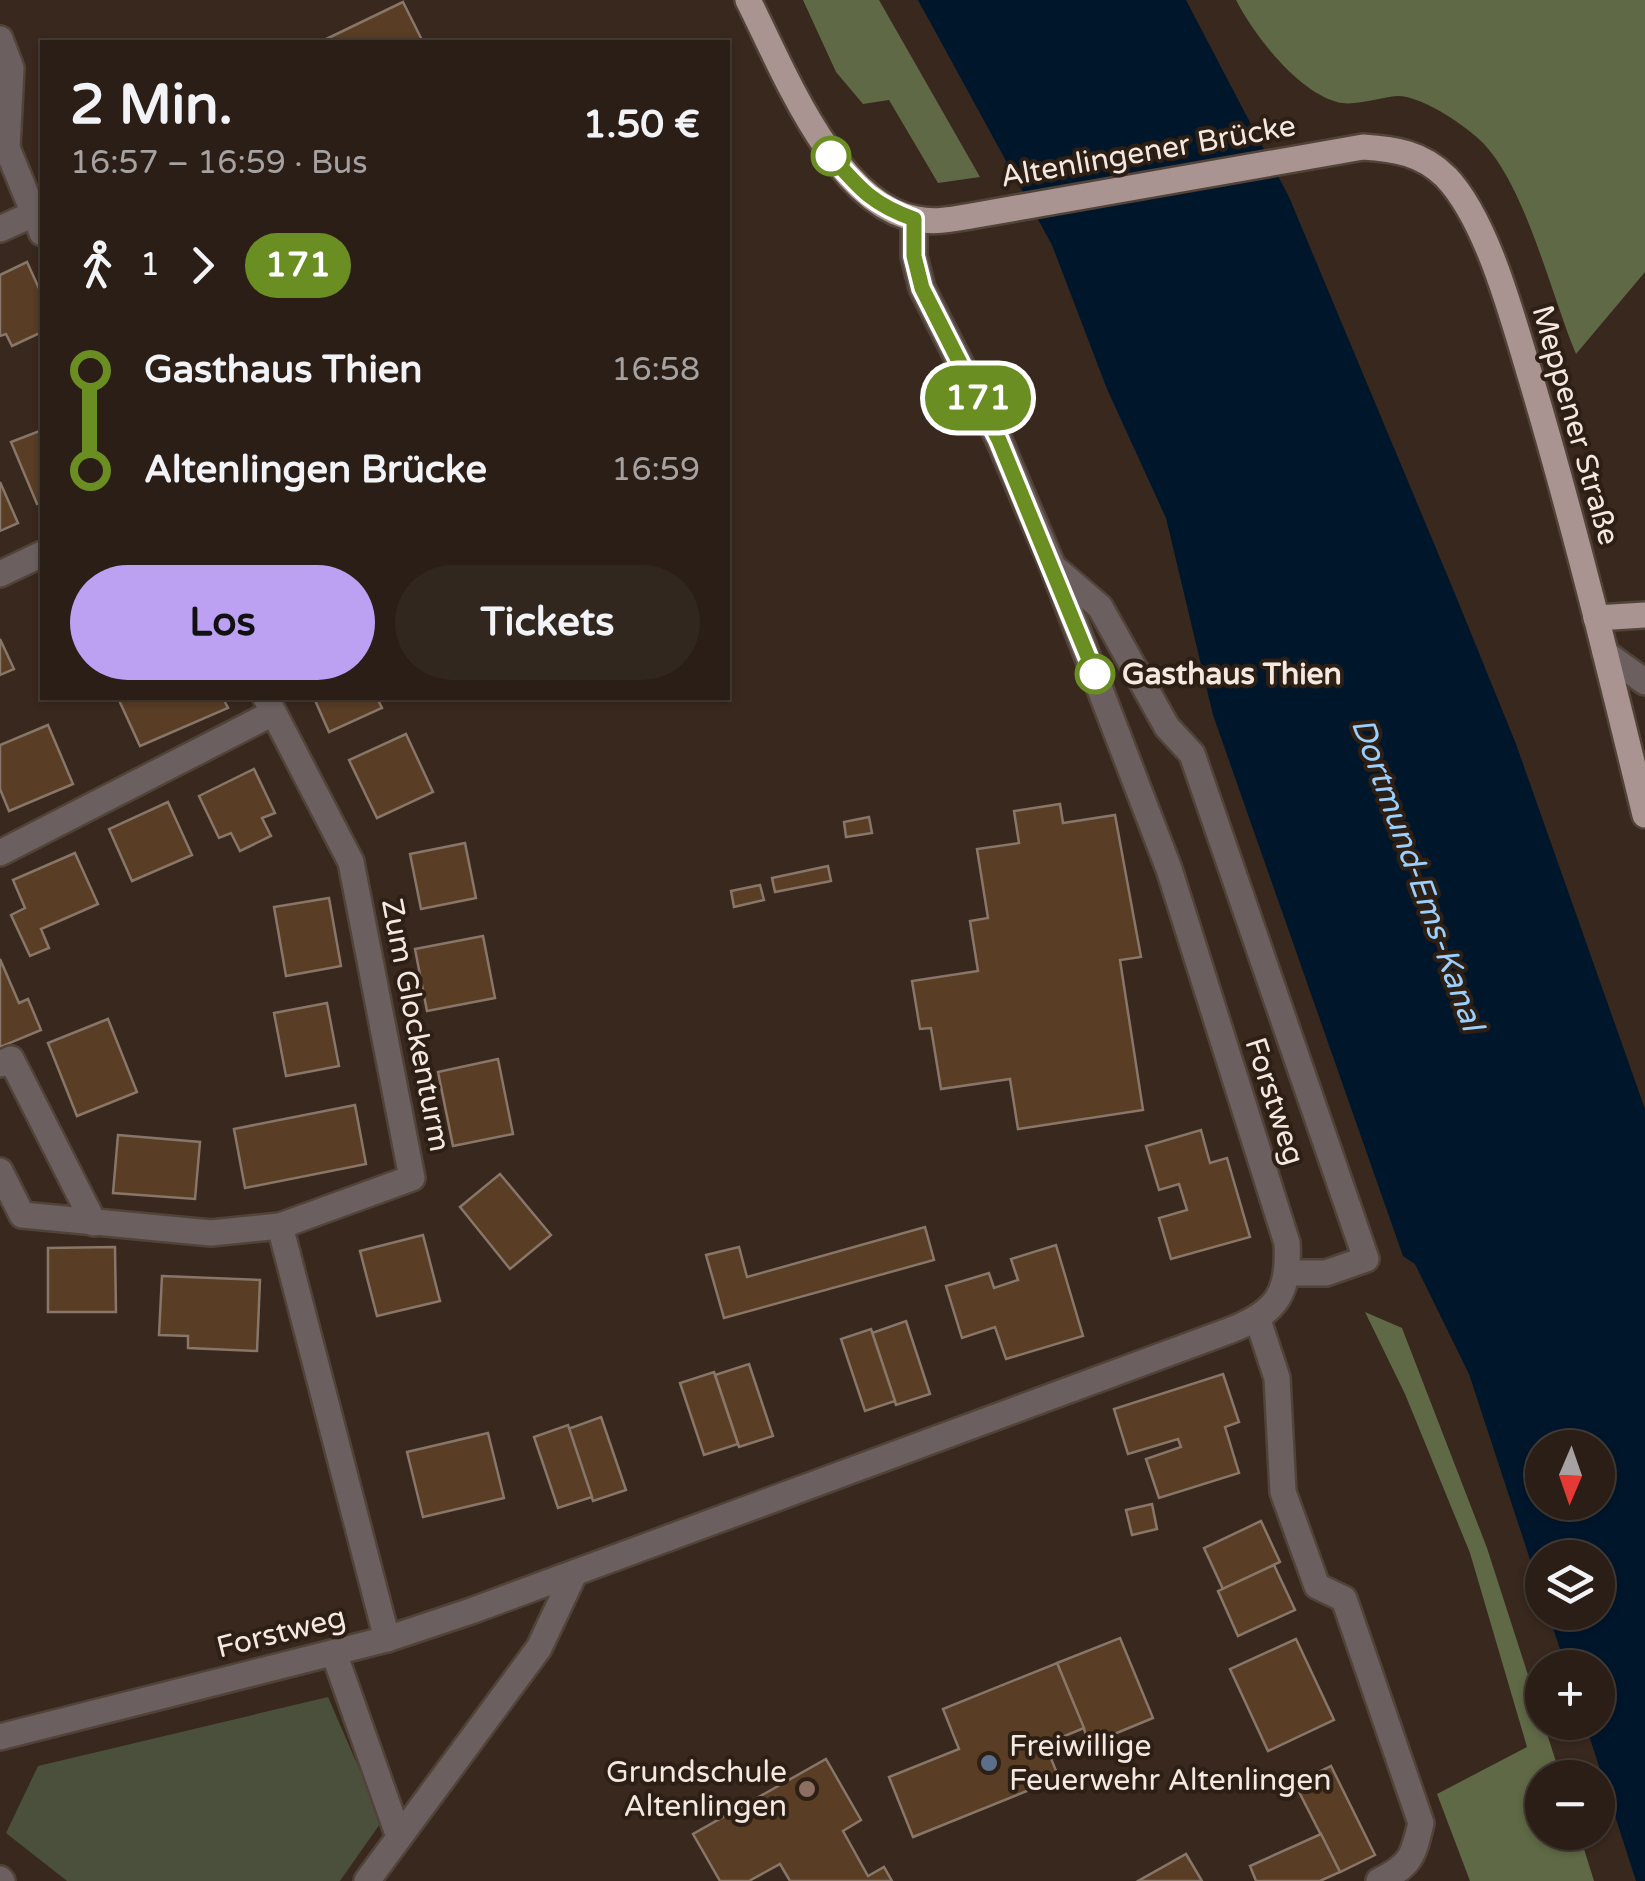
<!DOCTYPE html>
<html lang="de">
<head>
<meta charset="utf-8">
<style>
	body { margin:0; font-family:"Varela Round",sans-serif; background:#32271f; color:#f1f3f6; height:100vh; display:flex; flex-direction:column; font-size:38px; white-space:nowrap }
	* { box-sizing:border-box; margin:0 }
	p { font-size:32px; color:#a5a2a1 }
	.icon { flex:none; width:55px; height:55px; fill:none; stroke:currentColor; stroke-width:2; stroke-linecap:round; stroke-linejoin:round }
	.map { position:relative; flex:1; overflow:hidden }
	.panel { position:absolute; left:40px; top:40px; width:690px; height:660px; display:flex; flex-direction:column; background:#2a1e16; border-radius:0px; box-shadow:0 2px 8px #0004,0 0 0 2px #463c35 }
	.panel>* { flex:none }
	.badge { padding:0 20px; border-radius:32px; font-size:35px; line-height:65px }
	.needle { width:65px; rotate:182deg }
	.tools { position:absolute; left:1525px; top:1430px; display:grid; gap:20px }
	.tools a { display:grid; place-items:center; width:90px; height:90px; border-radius:50%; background:#2a1e16; box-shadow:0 2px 8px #0004,0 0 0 2px #463c35; font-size:50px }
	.map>.badge { position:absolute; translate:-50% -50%; box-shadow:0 0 0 5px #fff }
	.legs { display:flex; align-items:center; gap:15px; height:110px; padding:0 30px; font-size:32px }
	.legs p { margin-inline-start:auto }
	.headline { display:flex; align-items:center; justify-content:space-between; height:170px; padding:0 30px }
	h1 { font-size:55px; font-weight:800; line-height:75px }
	.cta { display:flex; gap:20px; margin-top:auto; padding:20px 30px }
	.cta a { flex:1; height:115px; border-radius:60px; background:#bca0f2; color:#111; font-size:40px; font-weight:800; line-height:115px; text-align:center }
	.cta a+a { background:#32271f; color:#f1f3f6 }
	ul { padding:0 30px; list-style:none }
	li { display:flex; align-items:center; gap:35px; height:100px; font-size:38px }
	li i { display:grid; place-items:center; width:15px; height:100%; margin:0 12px; background:currentColor }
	li i::after { content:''; width:25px; height:25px; margin:-12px; border:8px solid; border-radius:50%; background:#2a1e16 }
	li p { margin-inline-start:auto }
	li:first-child i { background:linear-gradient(#0000 50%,currentColor 0) }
	li:last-child i { background:linear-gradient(currentColor 50%,#0000 0) }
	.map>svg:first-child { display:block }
	.green { fill:#4a503b }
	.forest { fill:#5f6945 }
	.water { fill:#00162b; fill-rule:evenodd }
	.building { fill:#593d25; stroke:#887668; stroke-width:2.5 }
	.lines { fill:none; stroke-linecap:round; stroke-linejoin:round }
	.minor-casing { stroke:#524339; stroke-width:30 }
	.major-casing { stroke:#524339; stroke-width:30 }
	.minor { stroke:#6b605f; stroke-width:25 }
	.major { stroke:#a99491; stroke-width:25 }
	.line-1-casing { stroke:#fff; stroke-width:22 }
	.line-1 { stroke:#6b8e23; stroke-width:15 }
	.stop-1-dot { fill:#fff; stroke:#6b8e23; stroke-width:5 }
	.service-dot { fill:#5c6f8a; stroke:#2e1f14; stroke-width:4 }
	.education-dot { fill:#8d6e63; stroke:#2e1f14; stroke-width:4 }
	.labels { text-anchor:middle; stroke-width:8; stroke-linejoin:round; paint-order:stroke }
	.street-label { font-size:30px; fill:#f3e9e2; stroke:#2e1f14 }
	.stop-label { font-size:30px; font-weight:bold; fill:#f3e9e2; stroke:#2e1f14; text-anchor:start }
	.poi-label { font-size:30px; fill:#f3e9e2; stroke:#2e1f14; text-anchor:start }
	.water-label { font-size:32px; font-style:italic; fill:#9bd0fe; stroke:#2e1f14 }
</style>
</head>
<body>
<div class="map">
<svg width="1645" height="1881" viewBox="0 0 1645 1881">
	<rect width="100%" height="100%" fill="#38281e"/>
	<path class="green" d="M328,1697L382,1821L340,1881H67L6,1833L38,1766Z"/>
	<g class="forest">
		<path d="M803,0H879L980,177L938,183L889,100L863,104L836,72Z"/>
		<path d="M1236,0H1645V272L1576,354C1551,294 1526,189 1484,144C1467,126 1422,96 1398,96C1380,97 1354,107 1337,102C1297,91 1254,35 1236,0Z"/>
		<path d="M1365,1312L1402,1328L1487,1548L1561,1777L1542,1778V1832L1579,1833L1594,1881H1470L1437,1794L1527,1747L1470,1553L1405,1394Z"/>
	</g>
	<path class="water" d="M918,0H1186L1289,197L1453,589L1516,744L1645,1109V1881H1636L1585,1723L1598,1722V1668L1566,1667L1548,1613L1598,1612V1558H1542V1596L1469,1374L1415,1264L1403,1256L1213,715L1166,518L1107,389L1052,245ZM1542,1448H1598V1502H1542Z"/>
	<g class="building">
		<path d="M403,2L423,42H320Z"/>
		<path d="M27,262L42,295V332L12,346L6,334L0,336V275Z"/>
		<path d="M42,430V502L37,504L11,442Z"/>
		<path d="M0,482L18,523L0,531Z"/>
		<path d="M0,639L14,669L0,675Z"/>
		<path d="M118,698H223L228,708L140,746Z"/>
		<path d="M314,698H377L382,708L329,732Z"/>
		<path d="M48,725L73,784L9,811L0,789V745Z"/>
		<path d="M406,734L433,792L377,818L349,760Z"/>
		<path d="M254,769L275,813L262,818L271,836L240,851L231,833L219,838L199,796Z"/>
		<path d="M168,802L192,855L132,881L109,829Z"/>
		<path d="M1060,804L1063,823L1115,815L1141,957L1120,960L1143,1110L1018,1129L1010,1079L941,1089L931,1028L920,1029L912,981L978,971L970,921L988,918L977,849L1019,843L1014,811Z"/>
		<path d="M869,817L872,833L846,837L844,822Z"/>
		<path d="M465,843L476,898L421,909L410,854Z"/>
		<path d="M75,853L98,904L41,929L49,948L30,956L11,915L25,908L13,880Z"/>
		<path d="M828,866L831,881L775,892L772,878Z"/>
		<path d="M760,885L764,900L734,907L731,891Z"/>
		<path d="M329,898L341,966L286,976L274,907Z"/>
		<path d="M483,936L495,998L427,1011L415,949Z"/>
		<path d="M0,959L19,1003L28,999L41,1030L0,1047Z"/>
		<path d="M327,1003L339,1066L286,1076L274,1013Z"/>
		<path d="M108,1019L137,1092L77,1116L48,1043Z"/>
		<path d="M498,1059L513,1134L453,1146L438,1072Z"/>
		<path d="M355,1105L366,1164L245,1188L234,1129Z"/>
		<path d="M1201,1130L1210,1163L1227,1158L1250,1237L1171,1259L1159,1218L1187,1210L1179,1184L1159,1190L1146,1146Z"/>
		<path d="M118,1135L200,1142L195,1199L113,1193Z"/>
		<path d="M500,1174L551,1235L510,1269L460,1207Z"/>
		<path d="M925,1227L934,1260L724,1318L706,1255L739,1247L747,1277Z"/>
		<path d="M423,1235L440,1301L377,1316L360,1251Z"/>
		<path d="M1056,1245L1083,1336L1006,1359L995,1327L962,1338L946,1286L989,1273L994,1288L1018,1280L1011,1259Z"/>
		<path d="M115,1247L116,1312H48V1248Z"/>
		<path d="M162,1276L260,1280L257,1351L188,1348V1336L159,1335Z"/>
		<path d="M906,1321L930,1394L896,1405L872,1333Z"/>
		<path d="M871,1329L895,1401L865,1411L841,1339Z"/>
		<path d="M749,1364L773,1436L739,1447L715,1375Z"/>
		<path d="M714,1372L738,1444L704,1455L680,1383Z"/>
		<path d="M1223,1374L1239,1422L1225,1427L1239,1473L1159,1498L1146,1459L1181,1447L1178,1439L1128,1454L1114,1409Z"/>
		<path d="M601,1417L626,1490L593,1501L568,1429Z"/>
		<path d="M568,1425L592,1497L558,1508L534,1437Z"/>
		<path d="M488,1433L504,1498L423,1517L407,1452Z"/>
		<path d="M1152,1504L1157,1529L1132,1535L1126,1510Z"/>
		<path d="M1261,1521L1280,1562L1223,1589L1204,1548Z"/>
		<path d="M1274,1565L1295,1610L1238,1636L1218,1591Z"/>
		<path d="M1120,1638L1153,1718L1090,1744L1057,1663Z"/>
		<path d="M1296,1639L1334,1720L1268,1751L1230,1669Z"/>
		<path d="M1057,1663L1084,1728L1045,1744L1059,1778L913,1837L889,1777L959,1749L943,1709Z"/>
		<path d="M826,1759L861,1820L843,1831L868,1876L884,1867L892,1881H790L780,1864L749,1881H720L693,1834Z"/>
		<path d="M1331,1766L1375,1855L1340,1872L1295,1784Z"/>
		<path d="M1321,1834L1340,1872L1320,1881H1256L1250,1866Z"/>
		<path d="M1186,1854L1202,1881H1138Z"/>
	</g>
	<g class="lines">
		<g class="minor-casing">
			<g id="minor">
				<path d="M0,39L11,68L7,148L42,233"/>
				<path d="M0,229L33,214"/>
				<path d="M1057,570L1100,607L1167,727L1192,754L1366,1259L1326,1273H1289"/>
				<path d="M0,574L42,554"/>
				<path d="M1605,653L1645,682"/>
				<path d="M266,698L351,862L412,1178L280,1226L387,1639"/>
				<path d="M0,853L273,713"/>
				<path d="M0,1064L11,1059L94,1223"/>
				<path d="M0,1171L22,1215L211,1233L280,1226"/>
				<path d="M1258,1320L1277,1378L1283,1492L1317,1586L1344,1599L1421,1823C1413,1857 1411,1865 1379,1881"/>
				<path d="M334,1653L399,1837"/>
				<path d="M0,1737L387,1639L471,1611L1231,1330C1277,1312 1290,1293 1287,1243L1169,869L1053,567L999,440L922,288L914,256V219"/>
				<path d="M0,1879L2,1881"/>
				<path d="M367,1881L539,1648L574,1574"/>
			</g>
		</g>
		<g class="major-casing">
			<g id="major">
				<path d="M748,0C782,67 835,205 917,219C935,223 953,219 971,216L1363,147C1395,149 1422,153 1446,177C1487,220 1512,316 1529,372C1573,519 1609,667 1645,815"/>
				<path d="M1596,618L1645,615"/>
			</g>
		</g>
		<use href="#minor" class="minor"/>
		<use href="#major" class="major"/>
	</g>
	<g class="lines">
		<g class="line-1-casing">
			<path id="line-1" d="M831,156C860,189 872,204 914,219V256L922,288L999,440L1095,674"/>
		</g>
		<use href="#line-1" class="line-1"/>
	</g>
	<g class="stop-1-dot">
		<circle cx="831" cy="156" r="18"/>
		<circle cx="1095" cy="674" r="18"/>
	</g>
	<circle class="service-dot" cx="989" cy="1763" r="10"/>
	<circle class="education-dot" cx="807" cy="1789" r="10"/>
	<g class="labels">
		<g class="street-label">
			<text transform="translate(1148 151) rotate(-10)" y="10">Altenlingener Brücke</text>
			<text transform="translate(1576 425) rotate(74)" y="10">Meppener Straße</text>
			<text transform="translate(416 1025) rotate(79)" y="10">Zum Glockenturm</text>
			<text transform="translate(1275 1101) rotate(72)" y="10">Forstweg</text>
			<text transform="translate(281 1632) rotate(-14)" y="10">Forstweg</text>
		</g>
		<g class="stop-label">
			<text x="1122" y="684">Gasthaus Thien</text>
		</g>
		<g class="poi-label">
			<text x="1009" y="1756">Freiwillige<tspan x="1009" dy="34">Feuerwehr Altenlingen</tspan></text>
			<text x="787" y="1782" text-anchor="end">Grundschule<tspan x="787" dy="34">Altenlingen</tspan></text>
		</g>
		<g class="water-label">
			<text transform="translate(1418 874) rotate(70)" y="11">Dortmund-Ems-Kanal</text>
		</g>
	</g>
</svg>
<div class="tools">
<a><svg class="needle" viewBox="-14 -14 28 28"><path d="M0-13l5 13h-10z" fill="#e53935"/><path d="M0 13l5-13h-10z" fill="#a5a2a1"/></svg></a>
<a><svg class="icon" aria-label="layers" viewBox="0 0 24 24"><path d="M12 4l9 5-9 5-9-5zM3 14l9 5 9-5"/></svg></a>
<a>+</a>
<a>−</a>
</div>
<b class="badge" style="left:978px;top:398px;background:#6b8e23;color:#fff">171</b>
<section class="panel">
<div class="headline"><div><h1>2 Min.</h1><p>16:57 – 16:59 · Bus</p></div><b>1.50 €</b></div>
<div class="legs"><svg class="icon" aria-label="walk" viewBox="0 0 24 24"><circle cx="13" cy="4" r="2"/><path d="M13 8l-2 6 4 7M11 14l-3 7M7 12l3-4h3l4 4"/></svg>1<svg class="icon" aria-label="forward" viewBox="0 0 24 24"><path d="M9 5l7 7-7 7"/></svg><b class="badge" style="background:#6b8e23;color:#fff">171</b></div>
<ul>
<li><i style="color:#6b8e23"></i><b>Gasthaus Thien</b><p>16:58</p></li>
<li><i style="color:#6b8e23"></i><b>Altenlingen Brücke</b><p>16:59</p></li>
</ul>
<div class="cta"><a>Los</a><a>Tickets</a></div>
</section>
</div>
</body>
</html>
